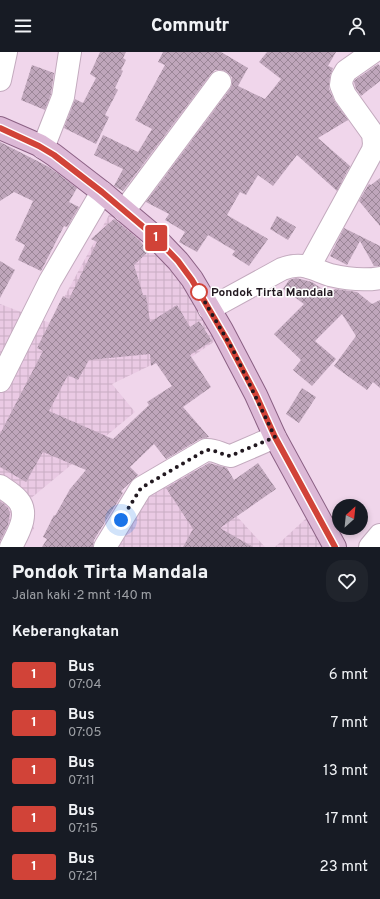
<!DOCTYPE html>
<html lang="id">
<head>
<meta charset="utf-8">
<style>
	body { margin:0; font-family:Overpass,sans-serif; background:#20242c; color:#f1f3f6; height:100vh; display:flex; flex-direction:column; font-size:15px; white-space:nowrap }
	* { box-sizing:border-box; margin:0 }
	p { font-size:13px; color:#9ea1a6 }
	.icon { flex:none; width:22px; height:22px; fill:none; stroke:currentColor; stroke-width:2; stroke-linecap:round; stroke-linejoin:round }
	.map { position:relative; height:495px; overflow:hidden }
	.sheet { display:flex; flex-direction:column; background:#171b24; flex:1 }
	.sheet>* { flex:none }
	.badge { padding:0 8px; border-radius:3px; font-size:14px; line-height:26px }
	.needle { width:26px; rotate:27deg }
	.tools { position:absolute; left:332px; top:447px; display:grid; gap:8px }
	.tools a { display:grid; place-items:center; width:36px; height:36px; border-radius:50%; background:#171b24; box-shadow:0 2px 6px #0003; font-size:20px }
	.you { position:absolute; width:20px; height:20px; margin:-10px; border:3px solid #fff; border-radius:50%; background:#1a73e8; box-shadow:0 0 0 6px #1a73e833 }
	.map>.badge { position:absolute; translate:-50% -50%; box-shadow:0 0 0 2px #fff }
	h2 { padding:0 12px; font-size:15px; line-height:36px }
	.round { display:grid; place-items:center; flex:none; width:42px; height:42px; border-radius:16px; background:#20242c }
	.overview { display:flex; align-items:center; justify-content:space-between; height:68px; padding:0 12px }
	h1 { font-size:19px; font-weight:800; line-height:30px }
	ul { padding:0; list-style:none }
	li { display:flex; align-items:center; gap:12px; height:48px; padding:0 12px }
	li div { flex:1 }
	li b { display:block; font-size:15px }
	li em { font-style:normal }
	li .badge { min-width:44px; font-weight:700; text-align:center }
	header { display:flex; justify-content:space-between; align-items:center; height:52px; padding:0 12px; background:#171b24; font-size:18px; font-weight:800 }
	.map>svg:first-child { display:block }
	.industrial { fill:url(#industrial-grid) }
	.building { fill:url(#building-cross-hatch); fill-rule:evenodd }
	.lines { fill:none; stroke-linecap:round; stroke-linejoin:round }
	.minor-casing { stroke:#c3aabe; stroke-width:24 }
	.major-casing { stroke:#8b6184; stroke-width:24 }
	.minor { stroke:#fff; stroke-width:22 }
	.major { stroke:#dcb8d6; stroke-width:22 }
	.line-casing { stroke:#fff; stroke-width:9 }
	.line { stroke:#d14338; stroke-width:6 }
	.walk { stroke:#21181f; stroke-width:4; stroke-dasharray:0 7.2 }
	.stop-dot { fill:#fff; stroke:#d14338; stroke-width:2 }
	.labels { text-anchor:middle; stroke-width:3; stroke-linejoin:round; paint-order:stroke }
	.stop-label { font-size:12px; font-weight:bold; fill:#21181f; stroke:#fff; text-anchor:start }
</style>
</head>
<body>
<header><svg class="icon" aria-label="menu" viewBox="0 0 24 24"><path d="M4 6h16M4 12h16M4 18h16"/></svg>Commutr<svg class="icon" aria-label="person" viewBox="0 0 24 24"><circle cx="12" cy="8" r="4"/><path d="M4 21q1-7 8-7t8 7"/></svg></header>
<div class="map">
<svg width="380" height="495" viewBox="0 0 380 495">
	<defs>
		<pattern id="industrial-grid" width="8" height="8" patternUnits="userSpaceOnUse"><rect width="8" height="8" fill="#eacae4"/><path d="M0 4h8M4 0v8" fill="none" stroke="#c8adc3"/></pattern>
		<pattern id="building-cross-hatch" width="8" height="8" patternUnits="userSpaceOnUse"><rect width="8" height="8" fill="#bfa6bb"/><path d="M0 0l8 8M0 8l8-8" fill="none" stroke="#9b8697"/></pattern>
	</defs>
	<rect width="100%" height="100%" fill="#f0d6eb"/>
	<g class="industrial">
		<path d="M115,152L227,281L190,306L176,301L112,332L135,360L30,447L34,477L20,495H0V252L50,271Z"/>
		<path d="M187,410L265,495H112L148,434Z"/>
		<path d="M313,460L333,495H275Z"/>
	</g>
	<g class="building">
		<path d="M100,0H126L123,6L126,8L121,18L123,19L115,36L118,38L105,63L109,65L96,92L64,76L75,47L83,51L96,26L90,22Z"/>
		<path d="M163,0H221L248,16L238,34L265,47L281,27L259,10L267,0H336L328,14L333,16L330,24L329,37L335,50L348,68L318,86L350,114L337,139L297,103L273,134L258,123L246,143L240,140L227,163L268,187L249,214L232,203L235,199L208,183L197,200L179,190L185,180L165,168L169,162L146,150L230,37L232,32V25L227,20L221,18H215L210,23L123,139L114,134L123,117L94,103L103,83L138,100L152,77L135,68L165,13L158,10Z"/>
		<path d="M378,12L380,14V29L361,44L356,37L354,30L355,28Z"/>
		<path d="M32,13L54,21L51,42L45,58L21,48Z"/>
		<path d="M0,90L49,115L77,136L69,150L79,155L67,175L64,174L41,219L18,208L25,193L15,188L33,149L14,140L0,149Z"/>
		<path d="M380,126V174L359,149L369,132L371,133Z"/>
		<path d="M277,164L296,175L288,188L270,177Z"/>
		<path d="M114,167L136,185L149,199L134,213L143,243H146L150,270L177,253L190,275L199,269L212,289L190,303L211,335L183,355L209,385L200,387L166,407L154,392L130,415L138,423L121,439L123,441L100,478L94,488L93,495H42L47,487L43,485L54,463L55,464L70,437L86,418L43,400L26,430L0,415V382L43,299L37,296L63,244L69,247L97,190L91,187ZM150,302L151,314L156,311L172,334L147,350L149,353L113,387L49,359L68,323L78,328L89,308Z"/>
		<path d="M344,176L380,194V214H374L360,189L347,213L330,204Z"/>
		<path d="M0,209L15,218L0,246Z"/>
		<path d="M296,226L312,230L330,242L335,237L357,240L372,252L380,248V336L373,330L367,338L334,314L356,284L342,262L315,289L336,307L312,334L293,318L301,308L274,282L304,252L283,237L289,228Z"/>
		<path d="M302,336L316,345L299,371L286,362Z"/>
		<path d="M209,411L227,416L234,428L258,411L276,437L220,476L253,495H183L193,477L166,436Z"/>
		<path d="M0,449L8,456L10,461L8,473L0,489Z"/>
	</g>
	<g class="lines">
		<g class="minor-casing">
			<g id="minor">
				<path d="M0,28L6,0"/>
				<path d="M43,96L63,45L70,0"/>
				<path d="M124,159L220,30"/>
				<path d="M309,215L373,98L374,92L373,82L345,43L341,33L342,26L346,19L373,0"/>
				<path d="M209,257L282,217C302,209 312,217 330,223C347,227 363,229 380,226"/>
				<path d="M0,329L50,229L102,140"/>
				<path d="M0,434C6,438 13,442 18,448C30,462 18,481 11,495"/>
				<path d="M105,495L141,436L206,398C215,397 222,403 231,404L275,385"/>
				<path d="M370,495L380,483"/>
			</g>
		</g>
		<g class="major-casing">
			<path id="major" d="M0,76L39,93L54,103L102,140L153,183L178,209L192,227L222,278L256,343L275,385L335,495"/>
		</g>
		<use href="#minor" class="minor"/>
		<use href="#major" class="major"/>
	</g>
	<g class="lines">
		<g class="line-casing">
			<path id="line" d="M0,76L39,94L54,103L102,140L153,183L178,209L192,228L227,288L256,343L275,385L335,495"/>
		</g>
		<use href="#line" class="line"/>
		<path class="walk" d="M121,468L141,436L206,398C215,397 222,403 230,404L275,385L233,298L199,240"/>
	</g>
	<circle class="stop-dot" cx="199" cy="240" r="8"/>
	<g class="labels">
		<g class="stop-label">
			<text x="211" y="244">Pondok Tirta Mandala</text>
		</g>
	</g>
</svg>
<div class="tools">
<a><svg class="needle" viewBox="-14 -14 28 28"><path d="M0-13l5 13h-10z" fill="#e53935"/><path d="M0 13l5-13h-10z" fill="#9ea1a6"/></svg></a>
</div>
<div class="you" style="left:121px;top:468px"></div>
<b class="badge" style="left:156px;top:186px;background:#d14338;color:#fff">1</b>
</div>
<section class="sheet">
<div class="overview"><div><h1>Pondok Tirta Mandala</h1><p>Jalan kaki · 2 mnt · 140 m</p></div><a class="round"><svg class="icon" aria-label="heart" viewBox="0 0 24 24"><path d="M12 20l-8-8c-3-5 5-10 8-4 3-6 11-1 8 4z"/></svg></a></div>
<h2>Keberangkatan</h2>
<ul>
<li><span class="badge" style="background:#d14338;color:#fff">1</span><div><b>Bus</b><p>07:04</p></div><em>6 mnt</em></li>
<li><span class="badge" style="background:#d14338;color:#fff">1</span><div><b>Bus</b><p>07:05</p></div><em>7 mnt</em></li>
<li><span class="badge" style="background:#d14338;color:#fff">1</span><div><b>Bus</b><p>07:11</p></div><em>13 mnt</em></li>
<li><span class="badge" style="background:#d14338;color:#fff">1</span><div><b>Bus</b><p>07:15</p></div><em>17 mnt</em></li>
<li><span class="badge" style="background:#d14338;color:#fff">1</span><div><b>Bus</b><p>07:21</p></div><em>23 mnt</em></li>
</ul>
</section>
</body>
</html>
